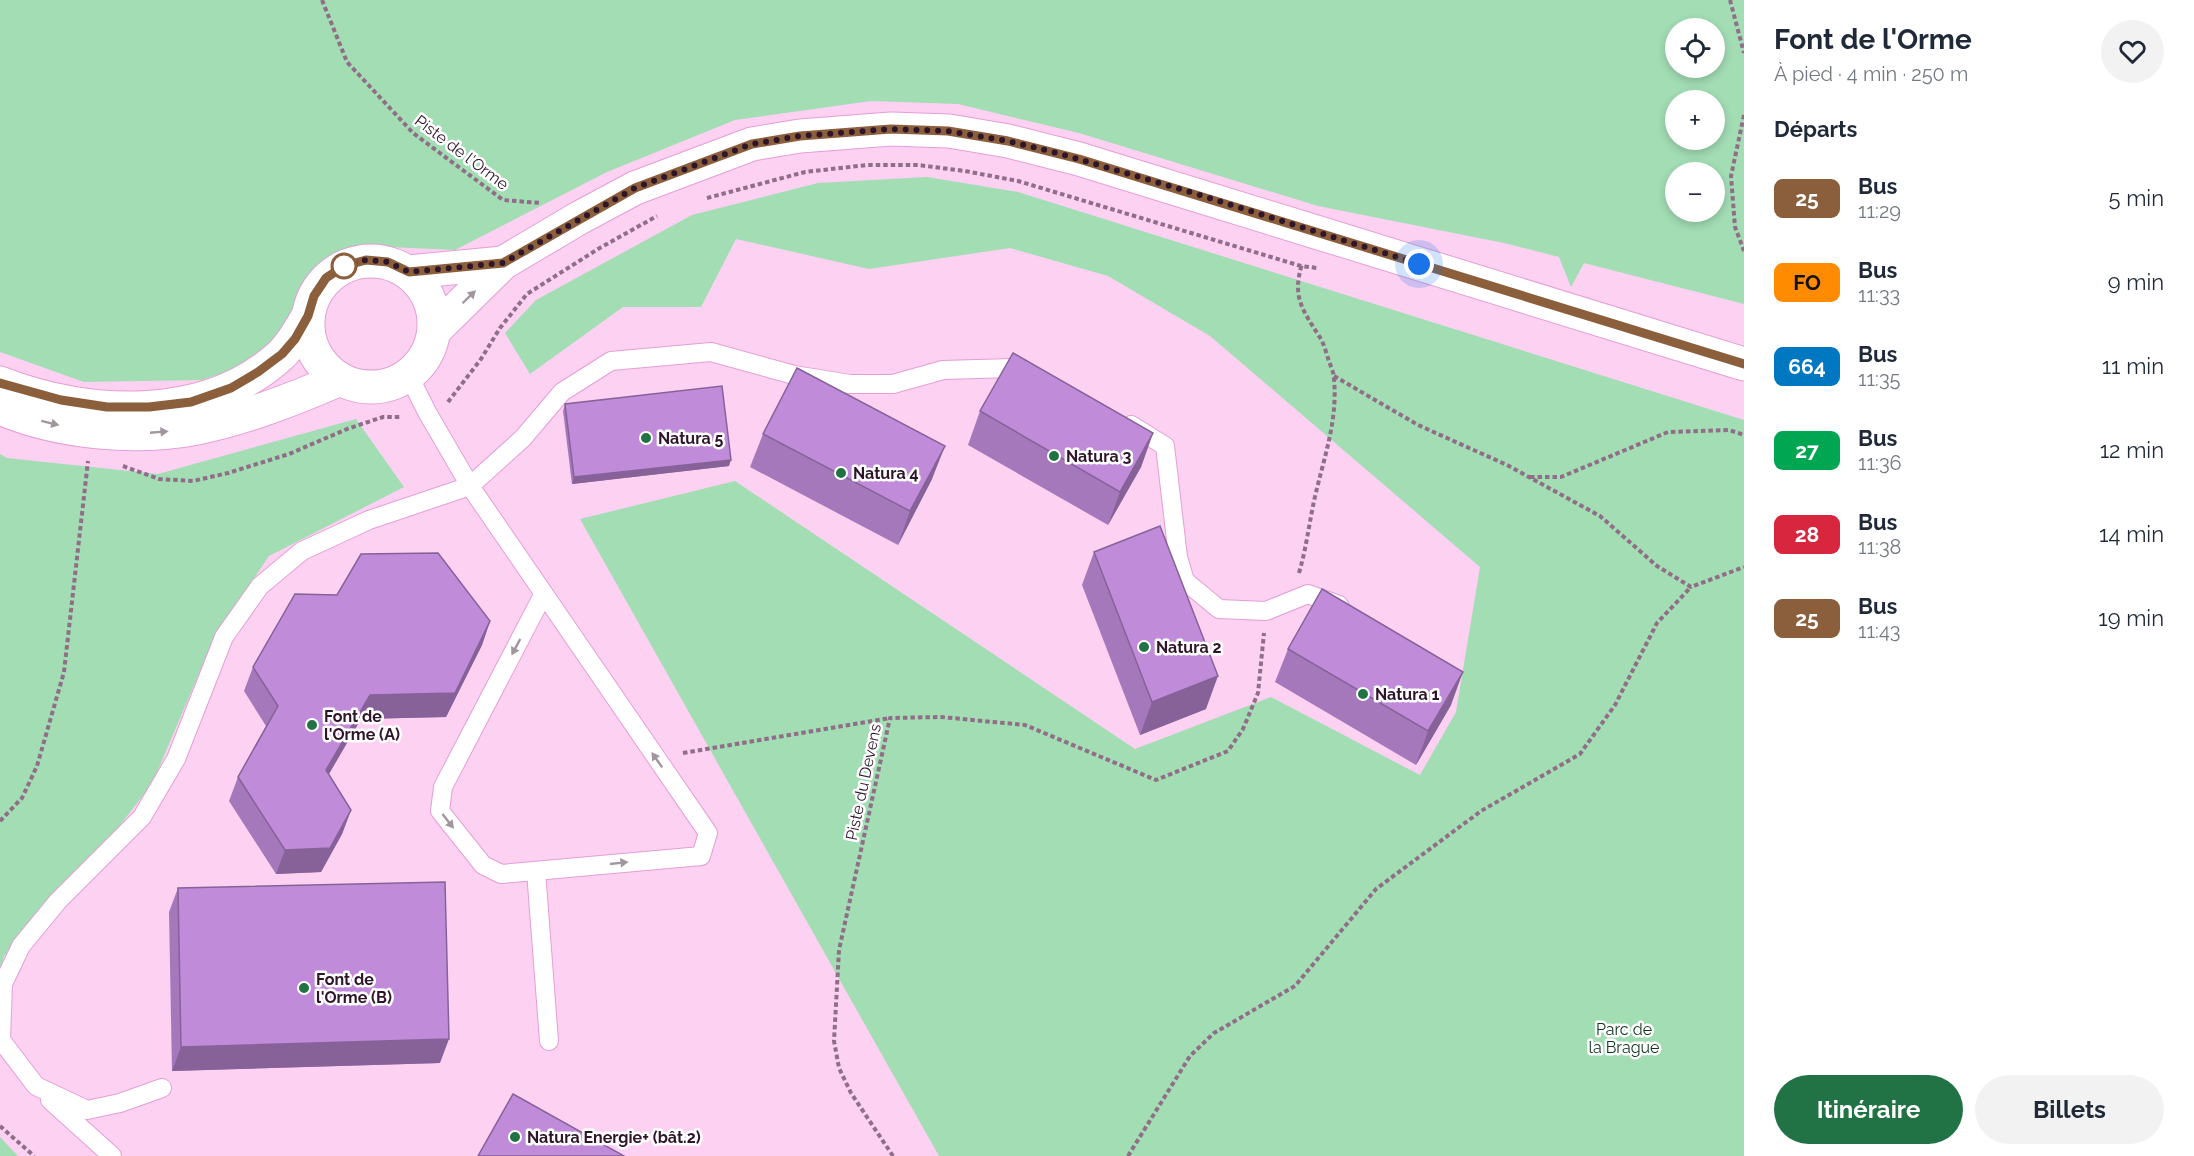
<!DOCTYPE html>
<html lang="fr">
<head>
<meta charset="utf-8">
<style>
	body { margin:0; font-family:Raleway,sans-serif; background:#f2f2f3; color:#1f2937; height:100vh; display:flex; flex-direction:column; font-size:22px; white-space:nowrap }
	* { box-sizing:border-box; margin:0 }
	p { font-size:20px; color:#747a83 }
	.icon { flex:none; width:33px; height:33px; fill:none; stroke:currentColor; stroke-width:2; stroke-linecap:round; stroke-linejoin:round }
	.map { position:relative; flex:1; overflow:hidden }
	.panel { display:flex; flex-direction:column; background:#fff; width:450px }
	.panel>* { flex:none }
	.badge { padding:0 12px; border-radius:9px; font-size:21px; line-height:39px }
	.controls { position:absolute; left:1665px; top:18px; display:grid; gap:12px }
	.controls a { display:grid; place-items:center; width:60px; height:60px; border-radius:50%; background:#fff; box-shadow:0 3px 9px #0003; font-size:30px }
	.you { position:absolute; width:30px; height:30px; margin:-15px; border:4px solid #fff; border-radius:50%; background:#1a73e8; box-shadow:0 0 0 9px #1a73e833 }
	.map>.badge { position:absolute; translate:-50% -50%; box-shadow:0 0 0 3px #fff }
	h2 { padding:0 30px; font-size:22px; line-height:54px }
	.round { display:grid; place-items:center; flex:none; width:63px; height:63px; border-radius:32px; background:#f2f2f3 }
	.summary { display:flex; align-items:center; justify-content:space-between; height:102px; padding:0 30px }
	h1 { font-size:28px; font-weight:700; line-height:45px }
	.cta { display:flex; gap:12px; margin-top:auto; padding:12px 30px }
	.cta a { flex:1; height:69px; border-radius:36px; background:#217345; color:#fff; font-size:24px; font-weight:700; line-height:69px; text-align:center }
	.cta a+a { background:#f2f2f3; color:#1f2937 }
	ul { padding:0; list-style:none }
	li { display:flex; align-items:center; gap:18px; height:84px; padding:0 30px }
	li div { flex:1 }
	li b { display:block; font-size:22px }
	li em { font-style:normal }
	li .badge { min-width:66px; font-weight:700; text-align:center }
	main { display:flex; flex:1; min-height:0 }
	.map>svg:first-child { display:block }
	.green { fill:#a2ddb4; fill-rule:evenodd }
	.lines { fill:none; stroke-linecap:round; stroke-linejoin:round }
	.service-casing { stroke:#e49fd5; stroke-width:20 }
	.secondary-casing { stroke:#e49fd5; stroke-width:35 }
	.path { stroke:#906e88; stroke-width:4; stroke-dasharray:4.5 3; stroke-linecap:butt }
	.service { stroke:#fff; stroke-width:18 }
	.secondary { stroke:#fff; stroke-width:33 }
	.wall { fill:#a578bb }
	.shaded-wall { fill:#866299 }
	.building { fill:#c08cda; stroke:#866299; stroke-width:1.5 }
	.oneway { fill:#a1969f }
	.line-casing { stroke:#fff; stroke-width:14 }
	.line { stroke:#8b5e3c; stroke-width:9 }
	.walk { stroke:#2f152a; stroke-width:6; stroke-dasharray:0 10.8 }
	.stop-dot { fill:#fff; stroke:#8b5e3c; stroke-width:3 }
	.poi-dot { fill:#217345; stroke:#fff; stroke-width:2 }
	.labels { text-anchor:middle; stroke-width:5; stroke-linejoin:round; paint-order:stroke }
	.street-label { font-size:16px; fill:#2f152a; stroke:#fff }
	.poi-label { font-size:16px; font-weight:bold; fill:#2f152a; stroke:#fff; text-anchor:start }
	.park-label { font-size:16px; fill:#0d351e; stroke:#fff }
</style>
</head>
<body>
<main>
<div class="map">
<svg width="1744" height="1156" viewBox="0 0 1744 1156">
	<rect width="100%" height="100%" fill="#fcd1f2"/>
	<g class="green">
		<path d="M0,0H1744V304L1584,263L1571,287L1559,257L1504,243L1318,206L1079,133L958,104L871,101L735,120L607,172L455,250L368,246L338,254L315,272L288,329L266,358L202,380L84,382L0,352ZM1676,28H1714V68H1676ZM1676,100H1714V140H1676ZM1676,172H1714V212H1676Z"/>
		<path d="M927,177L1018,192L1744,420V1156H939L580,519L735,481L1135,749L1271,697L1420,775L1456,712L1480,567L1210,336L1108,276L1010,248L869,269L736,239L701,307H623L530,374L505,333L536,300L692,215L818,183Z"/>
		<path d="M356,419L404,487L269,556L215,636L152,784L96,856L4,956L0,973V454L7,458L158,474Z"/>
		<path d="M0,1137L18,1156H0Z"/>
	</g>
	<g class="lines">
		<g class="service-casing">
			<g id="service">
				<path d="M409,376L427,412L470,486L708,833L701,856L501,874L483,865L440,811L443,787L543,595"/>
				<path d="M1131,425L1165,446L1178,557L1185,581L1219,609L1266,611L1308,594L1339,605"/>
				<path d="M536,871L549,1041"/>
				<path d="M162,1088L120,1103L87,1110L36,1086L1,1040L3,984L21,946L58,901L142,817L176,759L224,637L260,586L302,551L369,520L470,486L523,438L562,392L611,361L711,352L794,375L850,384H893L943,370L1012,368L1029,373"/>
				<path d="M50,1100L112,1156"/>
			</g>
		</g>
		<g class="secondary-casing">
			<g id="secondary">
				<circle cx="371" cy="324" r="63"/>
				<path d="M409,272L503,263"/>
				<path d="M435,330L503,263L579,218L635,188L752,144L800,136L891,129L949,131L1008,141L1079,159L1744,364"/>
				<path d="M0,383C89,418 208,423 282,354C293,343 300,330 308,316"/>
				<path d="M0,408C58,433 136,440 197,428C246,418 294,399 340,379"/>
			</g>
		</g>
		<g class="path">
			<path d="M322,0L347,62L413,133L503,200L541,203"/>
			<path d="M1730,0L1744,53"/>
			<path d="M1744,115L1731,176L1735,227L1744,251"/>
			<path d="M707,198L805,172L867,165H918L965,171L1018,181L1301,266L1317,268"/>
			<path d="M1334,376L1418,425L1507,465L1600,516L1657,566L1691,587L1744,567"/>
			<path d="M448,402L481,359L500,328L527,294L598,249L657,216"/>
			<path d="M123,466L159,479L193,481L228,473L289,454L347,429L383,417H402"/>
			<path d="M1530,477H1561L1668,432L1729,430L1744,435"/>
			<path d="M1299,573C1306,549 1309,525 1314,501C1323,460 1338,422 1334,379C1334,373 1331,367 1329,361C1326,353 1324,343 1319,336C1302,309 1292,297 1302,264"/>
			<path d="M683,753L890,718"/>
			<path d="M0,821L22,798L37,766L64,672L88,461"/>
			<path d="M0,1126L34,1156"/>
			<path d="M893,1156L851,1093L839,1068L834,1041L839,950L890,718L941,717L1025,725L1156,780L1228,751L1243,729L1258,693L1264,633"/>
			<path d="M1128,1156L1190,1056L1214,1033L1295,986L1376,889L1481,811L1580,754L1615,705L1657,623L1691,587"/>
		</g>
		<use href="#service" class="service"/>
		<use href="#secondary" class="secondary"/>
	</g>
	<g class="wall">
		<path d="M565,404L729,466L572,484L563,411Z"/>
		<path d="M980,411L1153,433L1141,467L1108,525L968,445Z"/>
		<path d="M763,434L932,479L898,545L750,467Z"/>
		<path d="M1094,552L1206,709L1140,735L1082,585Z"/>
		<path d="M337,595L490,621L482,645L446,717L361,719L329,774L351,810L342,834L321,872L276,874L229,801L238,777L266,726L244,691L253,667Z"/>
		<path d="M1288,649L1451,705L1416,765L1275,682Z"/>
		<path d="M178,888L440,1063L172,1071L169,912Z"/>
	</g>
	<g class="shaded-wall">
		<path d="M1153,433L1141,467L1108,525L1120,492Z"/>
		<path d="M945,446L932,479L898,545L910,511Z"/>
		<path d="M731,460L729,466L572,484L574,477Z"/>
		<path d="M490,621L482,645L446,717L361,719L317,794L326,770L370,695Z"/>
		<path d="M1463,672L1451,705L1416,765L1428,731Z"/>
		<path d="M1218,676L1206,709L1140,735L1152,702Z"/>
		<path d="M351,810L342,834L321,872L276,874L285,850Z"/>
		<path d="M449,1039L440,1063L172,1071L181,1047Z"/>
	</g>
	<g class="building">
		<path d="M1013,353L1153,433L1120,492L980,411Z"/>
		<path d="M797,368L945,446L910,511L763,434Z"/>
		<path d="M722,386L731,460L574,477L565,404Z"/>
		<path d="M1160,526L1218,676L1152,702L1094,552Z"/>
		<path d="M438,553L490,621L455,693L370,695L326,770L351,810L330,848L285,850L238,777L278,706L253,667L295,594L337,595L361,554Z"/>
		<path d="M1322,589L1463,672L1428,731L1288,649Z"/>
		<path d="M445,882L449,1039L181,1047L178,888Z"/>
		<path d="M513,1094L624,1156H478Z"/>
	</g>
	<defs><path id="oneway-solid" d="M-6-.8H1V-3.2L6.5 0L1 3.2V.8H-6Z" transform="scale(1.5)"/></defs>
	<g class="oneway">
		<use href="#oneway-solid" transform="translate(469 297) rotate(-44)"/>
		<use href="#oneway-solid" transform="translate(50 423) rotate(14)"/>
		<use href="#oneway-solid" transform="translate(159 432) rotate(-5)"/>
		<use href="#oneway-solid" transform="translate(516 647) rotate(118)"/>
		<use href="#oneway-solid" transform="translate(657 760) rotate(-125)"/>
		<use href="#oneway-solid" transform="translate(448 821) rotate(52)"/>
		<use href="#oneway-solid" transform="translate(619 863) rotate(-6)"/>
	</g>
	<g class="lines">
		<g class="line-casing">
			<path id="line" d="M0,383L61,400L107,407H149L191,402L231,388L258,372L282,354L295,339L308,316L314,296L326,278L344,266L366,260L388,262L409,272L503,263L635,188L752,144L800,136L891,129L948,131L1008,141L1079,159L1744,364"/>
		</g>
		<use href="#line" class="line"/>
		<path class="walk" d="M344,266L366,260L388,262L409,272L503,263L635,188L752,144L800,136L891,129L948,131L1008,141L1061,154L1190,192L1419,264"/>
	</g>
	<circle class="stop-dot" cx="344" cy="266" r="12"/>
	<g class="poi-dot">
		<circle cx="646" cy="438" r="6"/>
		<circle cx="1054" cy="456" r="6"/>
		<circle cx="841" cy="473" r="6"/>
		<circle cx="1144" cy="647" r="6"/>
		<circle cx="1363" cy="694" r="6"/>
		<circle cx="312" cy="725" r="6"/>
		<circle cx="304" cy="988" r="6"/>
		<circle cx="515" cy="1137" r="6"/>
	</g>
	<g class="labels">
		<g class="street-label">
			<text transform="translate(462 152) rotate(37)" y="6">Piste de l'Orme</text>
			<text transform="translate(863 782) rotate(-78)" y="6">Piste du Devens</text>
		</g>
		<g class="poi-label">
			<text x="658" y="444">Natura 5</text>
			<text x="1066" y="462">Natura 3</text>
			<text x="853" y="479">Natura 4</text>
			<text x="1156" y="653">Natura 2</text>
			<text x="1375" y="700">Natura 1</text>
			<text x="324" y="722">Font de<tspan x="324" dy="18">l'Orme (A)</tspan></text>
			<text x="316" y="985">Font de<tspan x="316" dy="18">l'Orme (B)</tspan></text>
			<text x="527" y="1143">Natura Energie+ (bât.2)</text>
		</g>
		<g class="park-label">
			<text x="1624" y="1035">Parc de<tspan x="1624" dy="18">la Brague</tspan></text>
		</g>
	</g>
</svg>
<div class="controls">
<a><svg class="icon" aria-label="locate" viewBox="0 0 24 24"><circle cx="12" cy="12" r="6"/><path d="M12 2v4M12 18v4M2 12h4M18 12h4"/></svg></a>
<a>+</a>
<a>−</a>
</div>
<div class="you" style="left:1419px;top:264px"></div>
</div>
<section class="panel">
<div class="summary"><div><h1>Font de l'Orme</h1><p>À pied · 4 min · 250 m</p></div><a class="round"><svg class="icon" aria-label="heart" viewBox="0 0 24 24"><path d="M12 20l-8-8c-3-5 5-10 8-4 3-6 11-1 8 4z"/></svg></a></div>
<h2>Départs</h2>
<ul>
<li><span class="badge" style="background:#8b5e3c;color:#fff">25</span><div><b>Bus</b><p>11:29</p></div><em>5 min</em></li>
<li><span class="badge" style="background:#ff8c00;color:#111">FO</span><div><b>Bus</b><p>11:33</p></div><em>9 min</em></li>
<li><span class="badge" style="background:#0077c1;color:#fff">664</span><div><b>Bus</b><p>11:35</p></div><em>11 min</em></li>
<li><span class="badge" style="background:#00a651;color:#fff">27</span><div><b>Bus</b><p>11:36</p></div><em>12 min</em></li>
<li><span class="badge" style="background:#d7263d;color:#fff">28</span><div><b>Bus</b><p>11:38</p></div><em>14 min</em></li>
<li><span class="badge" style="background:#8b5e3c;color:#fff">25</span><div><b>Bus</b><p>11:43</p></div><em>19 min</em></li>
</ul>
<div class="cta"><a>Itinéraire</a><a>Billets</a></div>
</section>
</main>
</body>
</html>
